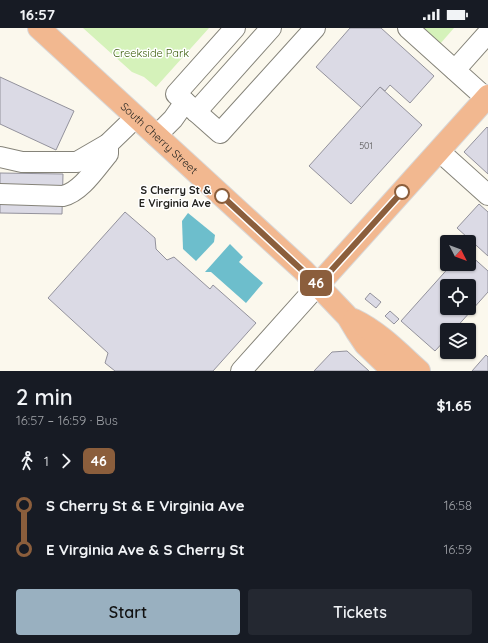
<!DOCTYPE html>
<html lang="en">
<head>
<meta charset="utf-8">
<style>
	body { margin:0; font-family:Quicksand,sans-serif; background:#242831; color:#f1f3f6; height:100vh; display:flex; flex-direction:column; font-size:15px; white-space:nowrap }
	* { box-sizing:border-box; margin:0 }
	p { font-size:13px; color:#9ea1a6 }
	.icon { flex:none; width:22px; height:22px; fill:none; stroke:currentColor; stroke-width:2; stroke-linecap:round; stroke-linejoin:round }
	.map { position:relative; height:343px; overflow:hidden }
	.sheet { display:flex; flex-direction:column; background:#171b24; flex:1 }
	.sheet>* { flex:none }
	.badge { padding:0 8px; border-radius:6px; font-size:14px; line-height:26px }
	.needle { width:26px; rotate:132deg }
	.buttons { position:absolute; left:440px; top:207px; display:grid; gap:8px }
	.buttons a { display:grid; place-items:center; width:36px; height:36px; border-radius:4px; background:#171b24; box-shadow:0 1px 3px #0004; font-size:20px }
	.map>.badge { position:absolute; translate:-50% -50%; box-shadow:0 0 0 2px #fff }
	.legs { display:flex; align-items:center; gap:6px; height:44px; padding:0 16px; font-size:13px }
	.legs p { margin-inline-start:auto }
	.summary { display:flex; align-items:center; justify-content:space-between; height:68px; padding:0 16px }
	h1 { font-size:22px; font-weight:600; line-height:30px }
	.primary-button { display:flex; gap:8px; margin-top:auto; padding:8px 16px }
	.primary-button a { flex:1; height:46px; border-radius:4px; background:#99b0c0; color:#111; font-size:16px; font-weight:600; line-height:46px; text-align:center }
	.primary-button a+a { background:#242831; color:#f1f3f6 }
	ul { padding:0 16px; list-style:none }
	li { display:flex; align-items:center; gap:14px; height:44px; font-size:15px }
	li i { display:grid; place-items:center; width:6px; height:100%; margin:0 5px; background:currentColor }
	li i::after { content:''; width:10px; height:10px; margin:-5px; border:3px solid; border-radius:50%; background:#171b24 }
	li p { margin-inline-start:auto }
	li:first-child i { background:linear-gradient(#0000 50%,currentColor 0) }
	li:last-child i { background:linear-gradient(currentColor 50%,#0000 0) }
	.status { display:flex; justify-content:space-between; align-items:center; height:28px; padding:0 20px; background:#171b24; direction:ltr }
	.status svg { height:11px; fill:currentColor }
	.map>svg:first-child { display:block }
	.green { fill:#d5f2ba }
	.water { fill:#6dbecc }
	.building { fill:#dbdae5; stroke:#93929c; fill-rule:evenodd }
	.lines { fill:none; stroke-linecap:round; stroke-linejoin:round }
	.minor-casing { stroke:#858379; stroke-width:22 }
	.major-casing { stroke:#d8d7d7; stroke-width:24 }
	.minor { stroke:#fff; stroke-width:20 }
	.major { stroke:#f2b890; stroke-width:22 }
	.line-1-casing { stroke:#fff; stroke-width:9 }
	.line-1 { stroke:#8b5e3c; stroke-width:6 }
	.stop-1-dot { fill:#fff; stroke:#8b5e3c; stroke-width:2 }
	.labels { text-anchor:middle; stroke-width:3; stroke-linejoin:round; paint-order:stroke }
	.number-label { font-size:9px; fill:#525150 }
	.park-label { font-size:11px; fill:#3e600f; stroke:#fff }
	.street-label { font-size:11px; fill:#24231f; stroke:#fff }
	.stop-label { font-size:11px; font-weight:bold; fill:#24231f; stroke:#fff; text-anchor:end }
</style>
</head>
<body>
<div class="status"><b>16:57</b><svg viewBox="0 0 49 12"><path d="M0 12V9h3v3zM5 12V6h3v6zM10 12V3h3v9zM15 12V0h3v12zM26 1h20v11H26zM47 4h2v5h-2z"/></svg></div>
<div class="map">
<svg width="488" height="343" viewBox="0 0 488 343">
	<rect width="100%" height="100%" fill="#fbf8ed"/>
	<g class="green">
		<path d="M83,0H209L156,59L144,49L132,44Z"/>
		<path d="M422,0H454L440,16Z"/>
	</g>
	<g class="water">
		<path d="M188,185L215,207L214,214L196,233L183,221L182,193Z"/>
		<path d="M230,216L243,229L239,234L263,255L246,275L211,244H205Z"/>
	</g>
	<g class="building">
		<path d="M350,0H381L434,48L410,75L390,57L385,63L380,59L362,80L316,39Z"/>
		<path d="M0,49L74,83L56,122L0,96Z"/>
		<path d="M380,59L422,97L351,176L309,138Z"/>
		<path d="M487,99L488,100V146L464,124Z"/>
		<path d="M0,145L63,146L62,186L0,185Z"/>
		<path d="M479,176L488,184V228L457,200Z"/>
		<path d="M125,184L155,210L156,221L167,232L174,229L210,261L213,257L256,295L213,343H115L105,335L108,325L48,270Z"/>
		<path d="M469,226L488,243V264L454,302H447V310L435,323L401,293L452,236H469ZM447,258H469V280H447Z"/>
		<path d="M370,265L381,274L376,280L365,271Z"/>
		<path d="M390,283L399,291L394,296L385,288Z"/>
		<path d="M347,323L369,343H314L332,324Z"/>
		<path d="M486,327L488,329V343H472Z"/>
	</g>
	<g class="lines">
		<g class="minor-casing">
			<g id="minor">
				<path d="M408,0L488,72"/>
				<path d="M455,42L488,5"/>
				<path d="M185,74L176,66L235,0"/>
				<path d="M196,84L271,0"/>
				<path d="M156,108L173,91L185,74L220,105L315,0"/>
				<path d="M439,123L488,167"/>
				<path d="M0,129L22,134H77L108,116L136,89"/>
				<path d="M0,166L63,168C81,164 96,140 108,126V116"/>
				<path d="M241,343L318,257"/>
			</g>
		</g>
		<g class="major-casing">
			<g id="major">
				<path id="s1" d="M39,0L303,242L348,289L357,304L365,316L393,343"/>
				<path d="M318,257L488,68"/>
				<path d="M354,292C379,304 399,325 419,343"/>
			</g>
		</g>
		<use href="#minor" class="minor"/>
		<use href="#major" class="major"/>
	</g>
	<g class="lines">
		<g class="line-1-casing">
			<path id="line-1" d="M222,168L318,257L402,164"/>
		</g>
		<use href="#line-1" class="line-1"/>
	</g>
	<g class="stop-1-dot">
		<circle cx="402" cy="164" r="7"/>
		<circle cx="222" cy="168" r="7"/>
	</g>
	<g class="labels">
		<g class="number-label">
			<text x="366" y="121">501</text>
		</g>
		<g class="park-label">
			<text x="151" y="29">Creekside Park</text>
		</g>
		<g class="street-label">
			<text dy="4" stroke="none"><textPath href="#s1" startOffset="163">South Cherry Street</textPath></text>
		</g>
		<g class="stop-label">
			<text x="211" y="166">S Cherry St &amp;<tspan x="211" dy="13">E Virginia Ave</tspan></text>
		</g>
	</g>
</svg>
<div class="buttons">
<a><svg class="needle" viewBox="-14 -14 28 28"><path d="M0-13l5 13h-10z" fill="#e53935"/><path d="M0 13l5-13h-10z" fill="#9ea1a6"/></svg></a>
<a><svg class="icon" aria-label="locate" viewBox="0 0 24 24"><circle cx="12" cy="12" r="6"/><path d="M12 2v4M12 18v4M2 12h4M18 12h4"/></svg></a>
<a><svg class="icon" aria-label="layers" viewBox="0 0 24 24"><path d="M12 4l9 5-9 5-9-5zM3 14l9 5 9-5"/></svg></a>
</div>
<b class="badge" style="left:316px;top:255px;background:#8b5e3c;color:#fff">46</b>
</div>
<section class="sheet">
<div class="summary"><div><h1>2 min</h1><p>16:57 – 16:59 · Bus</p></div><b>$1.65</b></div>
<div class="legs"><svg class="icon" aria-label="walk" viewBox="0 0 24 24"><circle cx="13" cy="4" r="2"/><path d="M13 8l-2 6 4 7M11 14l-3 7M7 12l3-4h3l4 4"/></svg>1<svg class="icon" aria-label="forward" viewBox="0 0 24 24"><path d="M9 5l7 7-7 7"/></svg><b class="badge" style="background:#8b5e3c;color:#fff">46</b></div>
<ul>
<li><i style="color:#8b5e3c"></i><b>S Cherry St &amp; E Virginia Ave</b><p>16:58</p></li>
<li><i style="color:#8b5e3c"></i><b>E Virginia Ave &amp; S Cherry St</b><p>16:59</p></li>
</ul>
<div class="primary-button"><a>Start</a><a>Tickets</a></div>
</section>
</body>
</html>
